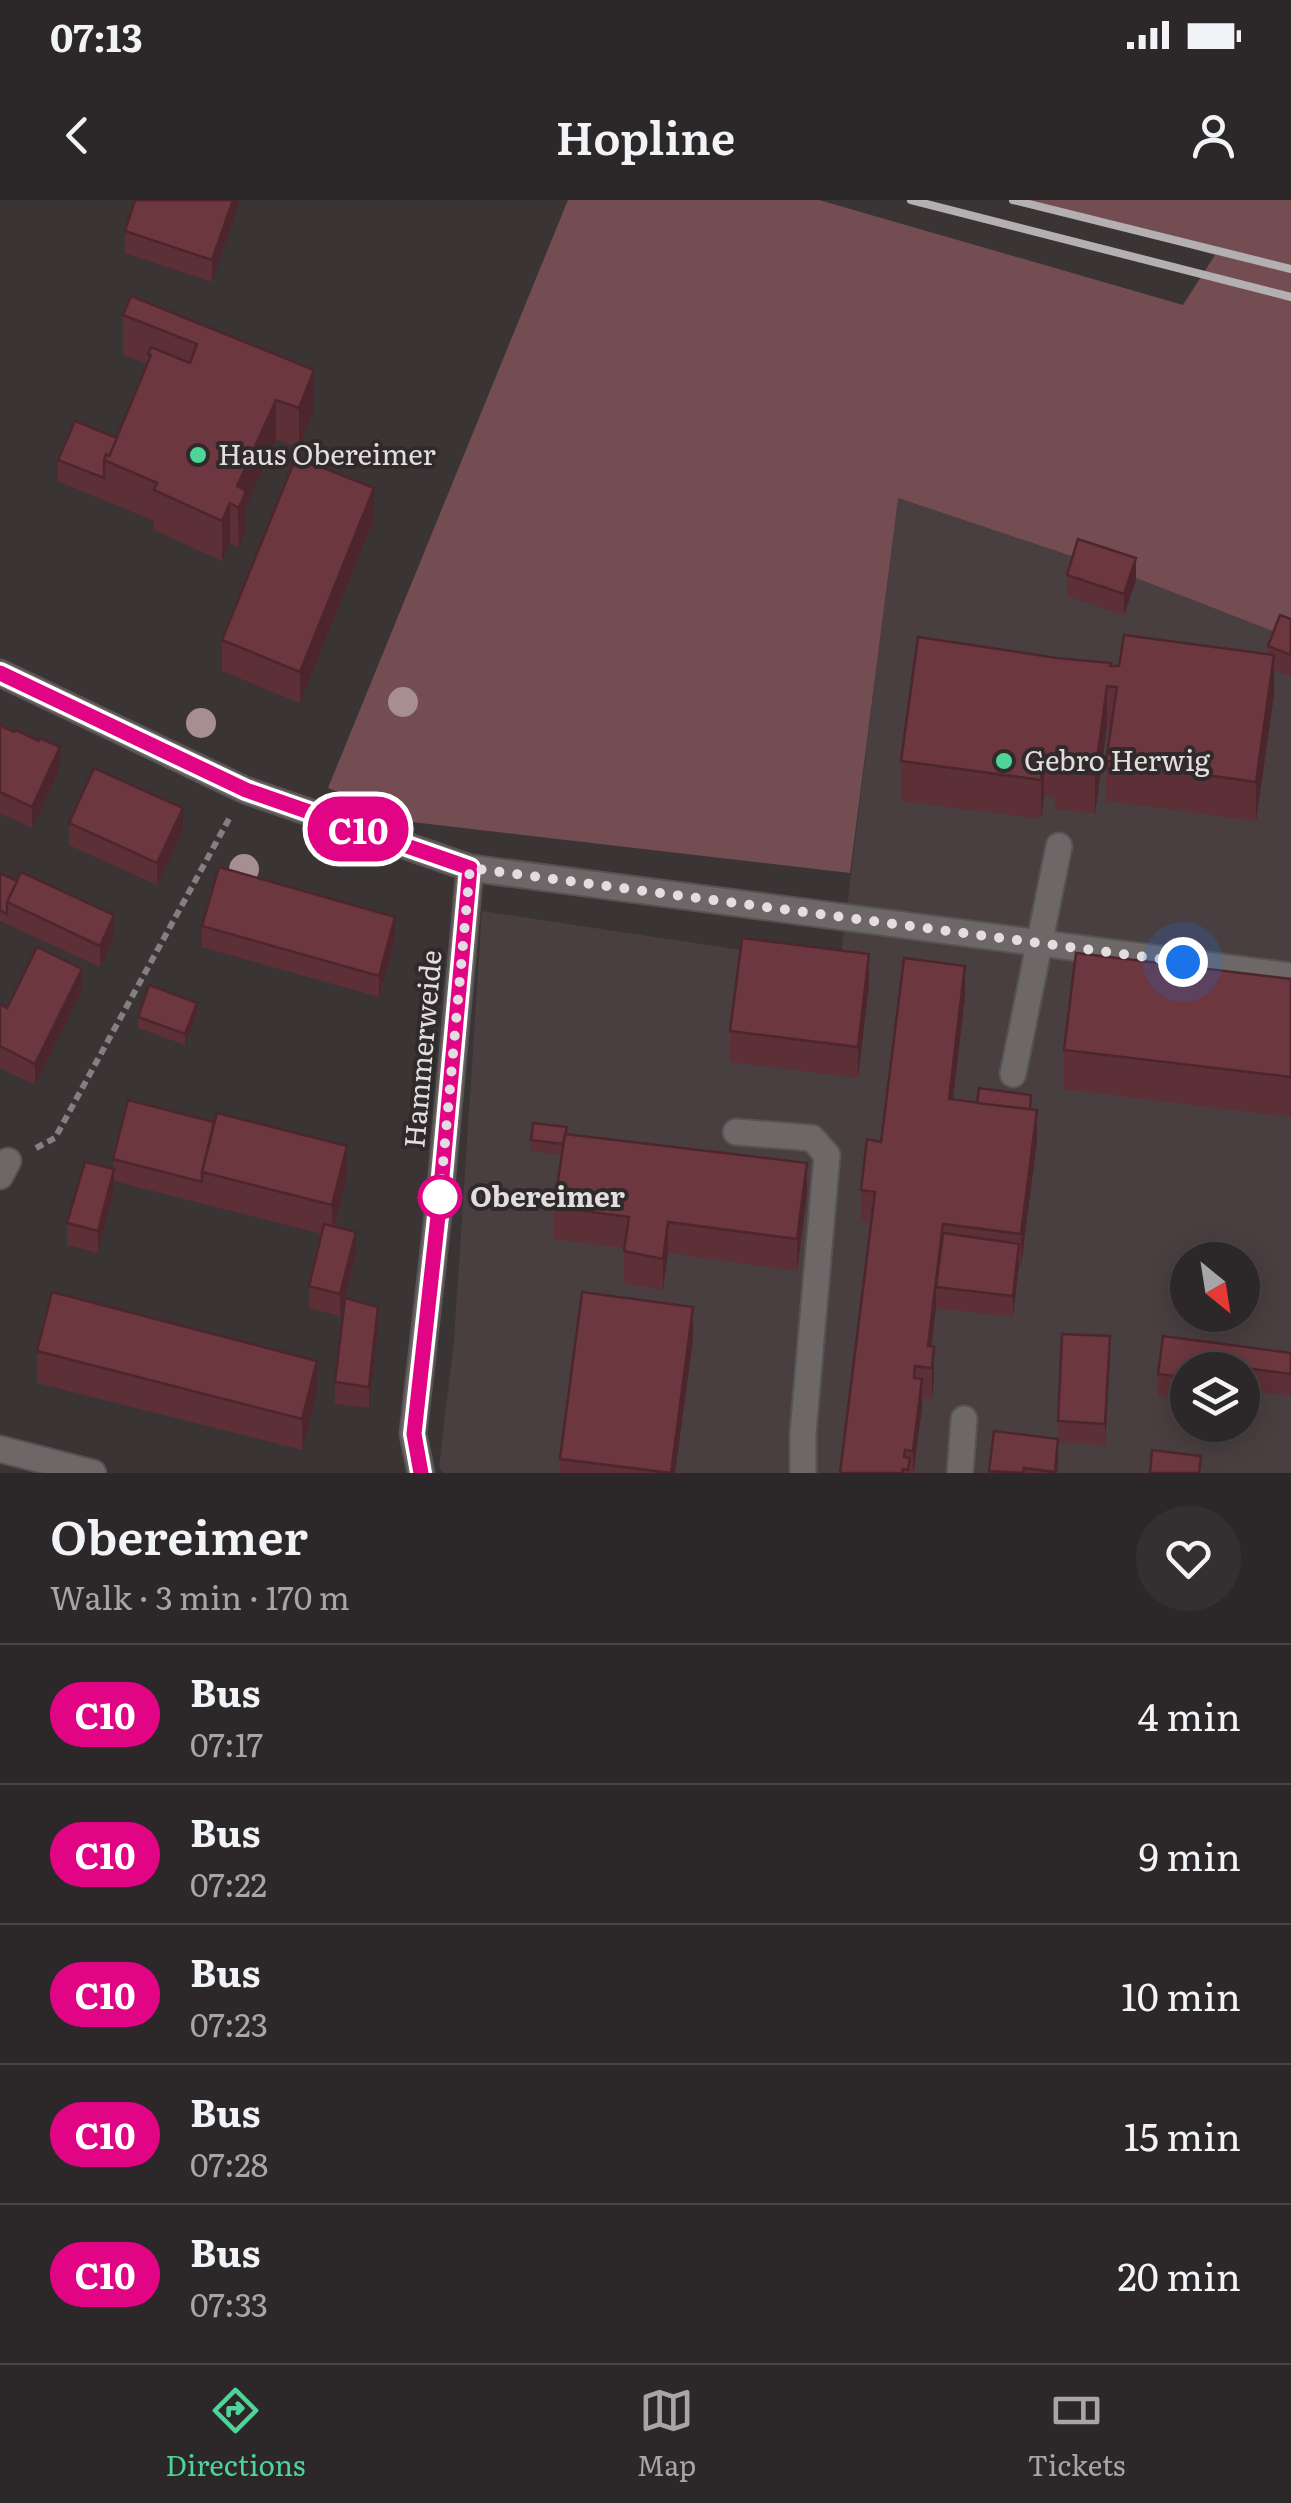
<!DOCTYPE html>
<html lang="en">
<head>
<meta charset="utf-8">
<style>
	body { margin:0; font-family:Literata,serif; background:#342f30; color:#f1f3f6; height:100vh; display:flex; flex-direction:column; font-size:38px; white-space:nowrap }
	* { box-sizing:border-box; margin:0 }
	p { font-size:32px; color:#a6a5a8 }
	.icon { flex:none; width:55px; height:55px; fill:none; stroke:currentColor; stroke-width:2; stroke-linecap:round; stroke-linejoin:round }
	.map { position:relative; height:1273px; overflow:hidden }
	.sheet { display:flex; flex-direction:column; background:#2c2728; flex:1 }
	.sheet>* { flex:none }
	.badge { padding:0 20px; border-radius:32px; font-size:35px; line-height:65px }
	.needle { width:65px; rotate:150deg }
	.buttons { position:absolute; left:1170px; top:1042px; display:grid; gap:20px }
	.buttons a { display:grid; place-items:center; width:90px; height:90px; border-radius:50%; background:#2c2728; box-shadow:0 5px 25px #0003,0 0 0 2px #484445; font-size:50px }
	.you { position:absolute; width:50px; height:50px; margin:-25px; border:8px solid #fff; border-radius:50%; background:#1a73e8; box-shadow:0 0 0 15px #1a73e833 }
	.map>.badge { position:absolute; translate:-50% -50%; box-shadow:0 0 0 5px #fff }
	.round { display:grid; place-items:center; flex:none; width:105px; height:105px; border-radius:52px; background:#342f30 }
	.headline { display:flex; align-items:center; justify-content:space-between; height:170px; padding:0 50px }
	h1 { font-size:48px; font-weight:600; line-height:75px }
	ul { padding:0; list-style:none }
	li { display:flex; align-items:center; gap:30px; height:140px; padding:0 50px; border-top:2px solid #484445 }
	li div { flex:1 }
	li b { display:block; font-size:38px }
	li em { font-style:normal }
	li .badge { min-width:110px; font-weight:700; text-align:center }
	.status { display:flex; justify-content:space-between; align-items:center; height:70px; padding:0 50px; background:#2c2728; direction:ltr }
	.status svg { height:28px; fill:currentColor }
	header { display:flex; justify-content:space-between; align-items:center; height:130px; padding:0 50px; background:#2c2728; font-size:45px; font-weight:600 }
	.menu { display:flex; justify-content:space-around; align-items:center; height:140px; border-top:2px solid #484445; background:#2c2728; font-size:28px; color:#a6a5a8 }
	.menu a { display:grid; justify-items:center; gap:5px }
	.menu .selected { color:#4ed399 }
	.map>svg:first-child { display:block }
	.built { fill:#4a3f40; fill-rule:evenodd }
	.green { fill:#744d52 }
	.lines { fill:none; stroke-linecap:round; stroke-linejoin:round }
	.minor-casing { stroke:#575253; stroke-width:29 }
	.path { stroke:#847f80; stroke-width:6; stroke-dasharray:8 5; stroke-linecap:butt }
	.minor { stroke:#6d6768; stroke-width:25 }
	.rail { stroke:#b4b0b1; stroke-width:8 }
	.tree { fill:#a68e91 }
	.wall { fill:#5d2f36 }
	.shaded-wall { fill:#4c262c }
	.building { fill:#6c373f; stroke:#4c262c; stroke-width:2.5 }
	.line-casing { stroke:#fff; stroke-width:22 }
	.line { stroke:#e10585; stroke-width:15 }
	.walk { stroke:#e2dedf; stroke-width:10; stroke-dasharray:0 18 }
	.poi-dot { fill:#4ed399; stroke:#302a2b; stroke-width:4 }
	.stop-dot { fill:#fff; stroke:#e10585; stroke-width:5 }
	.labels { text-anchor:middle; stroke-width:8; stroke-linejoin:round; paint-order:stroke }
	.poi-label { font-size:28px; fill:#e2dedf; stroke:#302a2b; text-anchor:start }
	.street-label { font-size:28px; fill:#e2dedf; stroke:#302a2b }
	.stop-label { font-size:28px; font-weight:bold; fill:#e2dedf; stroke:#302a2b; text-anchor:start }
</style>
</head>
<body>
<div class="status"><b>07:13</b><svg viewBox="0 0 49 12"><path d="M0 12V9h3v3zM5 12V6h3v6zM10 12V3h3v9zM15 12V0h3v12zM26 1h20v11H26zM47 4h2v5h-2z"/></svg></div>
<header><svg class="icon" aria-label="back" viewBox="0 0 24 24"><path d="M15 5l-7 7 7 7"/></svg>Hopline<svg class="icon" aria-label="person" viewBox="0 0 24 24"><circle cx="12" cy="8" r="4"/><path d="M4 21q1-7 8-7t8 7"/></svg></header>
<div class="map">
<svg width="1291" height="1273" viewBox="0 0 1291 1273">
	<rect width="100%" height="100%" fill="#3a3435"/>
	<path class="built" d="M897,298L1131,376L1291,438V1273H443L439,1267L454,1141L482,711L840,765ZM1188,1060H1242V1115H1188ZM1188,1170H1242V1225H1188Z"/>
	<path class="green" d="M568,0H819L1183,105L1215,55L1013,0H1291V438L1131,376L898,298L850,673L412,622L328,588Z"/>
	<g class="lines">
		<g class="minor-casing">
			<g id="minor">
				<path d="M0,473L245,590L470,668L1291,776"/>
				<path d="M1013,874L1059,646"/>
				<path d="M736,932L812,938L827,955L803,1233V1273"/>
				<path d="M0,976L8,961"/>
				<path d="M0,1249L93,1273"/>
				<path d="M421,1273L413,1234L440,997L470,668"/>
				<path d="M960,1273L964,1219"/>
			</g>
		</g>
		<path class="path" d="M36,948L55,938L230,617"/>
		<use href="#minor" class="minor"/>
		<g class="rail">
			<path d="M911,0L1291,97"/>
			<path d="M1013,0L1291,69"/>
		</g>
	</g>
	<g class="tree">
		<circle cx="403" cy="502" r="15"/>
		<circle cx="201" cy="523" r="15"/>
		<circle cx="244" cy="669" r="15"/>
	</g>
	<g class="wall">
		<path d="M240,0L212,82L125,53V31Z"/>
		<path d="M131,96L314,210L299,248L276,239L246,306V330L239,347L230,343L222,361L154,330V321L58,281V260L117,238L147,164L123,155V115Z"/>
		<path d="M374,319L300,503L222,471V440Z"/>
		<path d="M1067,375L1136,380L1124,415L1067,396Z"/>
		<path d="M1291,419V476L1274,470V495L1256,621L1106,601V561L1111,526H1107L1095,614L1055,609V597L1044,596L1041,619L901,601V561L1111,466L1268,455V446Z"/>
		<path d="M0,523L3,527L60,569L32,628L0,613Z"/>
		<path d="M69,623L183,630L157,685L69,645Z"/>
		<path d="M0,673L114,737L100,767L0,721Z"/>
		<path d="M202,726L395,739L379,797L202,747Z"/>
		<path d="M1291,779V917L1064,889V850Z"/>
		<path d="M869,785L858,878L730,862V831Z"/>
		<path d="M82,791L35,885L0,868V804L7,808Z"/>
		<path d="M965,797L953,900L1031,909L1037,941L1021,1066L1019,1065L1013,1117L936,1108L931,1147L934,1179L932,1199L922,1198L914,1273H840L871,1023L861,1021V990L881,942Z"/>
		<path d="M197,814L185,845L138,828V817Z"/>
		<path d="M567,934L807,994L797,1071L668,1053L663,1090L624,1083V1048L554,1039V1007L562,955L531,951V940Z"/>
		<path d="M113,959L347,978L335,1027L356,1054L340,1116L309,1108V1086L322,1034L114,981V991L98,1053L67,1045V1023L113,969Z"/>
		<path d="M378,1129L369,1208L335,1204V1182Z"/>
		<path d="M1163,1136L1291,1153V1196L1242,1190V1170H1188V1199L1158,1196V1174Z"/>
		<path d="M693,1139L675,1273H560V1259Z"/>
		<path d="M37,1151L317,1193L302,1250L37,1183Z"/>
		<path d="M1110,1157L1105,1245L1058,1242L1057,1273H989L994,1231L1058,1239V1221Z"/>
	</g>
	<g class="shaded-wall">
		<path d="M233,0H240L212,82V60Z"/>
		<path d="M314,170V210L299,248V208Z"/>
		<path d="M276,200V239L246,306V330L239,347L237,286Z"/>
		<path d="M374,288V319L300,503V472Z"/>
		<path d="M230,303V343L222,361V321Z"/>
		<path d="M1136,358V380L1124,415V394Z"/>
		<path d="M1274,455V495L1256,621V582Z"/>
		<path d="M1107,486V526L1095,614V575Z"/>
		<path d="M60,547V569L32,628V607Z"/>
		<path d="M1044,557V596L1041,619V580Z"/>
		<path d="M183,608V630L157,685V663Z"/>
		<path d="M114,715V737L100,767V746Z"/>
		<path d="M395,717V739L379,797V776Z"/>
		<path d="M869,754V785L858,878V847Z"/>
		<path d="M965,766V797L949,931V899Z"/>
		<path d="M82,769V791L35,885V864Z"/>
		<path d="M197,803V814L185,845V834Z"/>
		<path d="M1037,910V941L1021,1066V1034Z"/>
		<path d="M347,946V978L332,1036V1005Z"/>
		<path d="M807,963V994L797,1071V1039Z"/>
		<path d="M114,969V991L98,1053V1031Z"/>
		<path d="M668,1022V1053L663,1090V1059Z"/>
		<path d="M943,1024V1055L936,1087V1108L929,1167L928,1146Z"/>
		<path d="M356,1032V1054L340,1116V1094Z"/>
		<path d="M1019,1044V1065L1013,1117V1096Z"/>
		<path d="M378,1107V1129L369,1208V1187Z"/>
		<path d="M693,1107V1139L675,1273H671Z"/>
		<path d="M1110,1136V1157L1105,1245V1224Z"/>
		<path d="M934,1147V1179L932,1199V1168Z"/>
		<path d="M317,1161V1193L302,1250V1219Z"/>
		<path d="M922,1179V1210L913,1273V1251Z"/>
		<path d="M1058,1239V1261L1057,1273H1055Z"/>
	</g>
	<g class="building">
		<path d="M135,0H233L212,60L125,31Z"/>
		<path d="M131,96L314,170L299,208L276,200L237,286L246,291L239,308L230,303L222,321L154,290L157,283L104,260L106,254L109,256L151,155L148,154L151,147L190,163L197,144L123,115Z"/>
		<path d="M75,221L117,238L109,256L106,254L104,260V278L58,260Z"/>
		<path d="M296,257L374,288L300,472L222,440Z"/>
		<path d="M1078,339L1136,358L1124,394L1067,375Z"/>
		<path d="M1280,415L1291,419V455L1268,446Z"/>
		<path d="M1124,435L1274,455L1256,582L1106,561L1117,487L1107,486L1095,575L1055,569L1057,558L1044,557L1041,580L901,561L918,437L1057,458L1111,463L1110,466H1119Z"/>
		<path d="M0,523L3,524V527L14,532L16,530L39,541L40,538L60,547L32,607L0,592Z"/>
		<path d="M94,568L183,608L157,663L69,623Z"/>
		<path d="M219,667L395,717L379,776L202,726Z"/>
		<path d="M21,672L114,715L100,746L7,702Z"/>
		<path d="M0,673L17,681L7,702V714L0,710Z"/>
		<path d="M742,738L869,754L858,847L730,831Z"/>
		<path d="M37,747L82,769L35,864L0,846V804L7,808Z"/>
		<path d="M1076,753L1291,779V877L1064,850Z"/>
		<path d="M904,758L965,766L949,899L1037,910L1021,1034L943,1024L928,1146L934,1147L932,1168L915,1166L914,1178L922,1179L913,1251L905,1250L904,1257L910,1258L908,1270L903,1269L902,1273H840L875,992L861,990L867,939L881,942Z"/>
		<path d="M149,785L197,803L185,834L138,817Z"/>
		<path d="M979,888L1031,895L1030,909L977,903Z"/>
		<path d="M128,900L214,922L202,972V982L113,959Z"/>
		<path d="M217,913L347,946L332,1005L202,972Z"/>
		<path d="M533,923L567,927L563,944L531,940Z"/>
		<path d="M565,934L807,963L797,1039L668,1022L663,1059L624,1051L629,1017L554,1007Z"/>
		<path d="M85,962L114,969L98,1031L67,1023Z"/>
		<path d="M324,1024L356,1032L340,1094L309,1086Z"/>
		<path d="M943,1033L1019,1044L1013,1096L936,1087Z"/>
		<path d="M52,1092L317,1161L302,1219L37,1151Z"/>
		<path d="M582,1092L693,1107L671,1273L560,1259Z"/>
		<path d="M345,1098L378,1107L369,1187L335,1182Z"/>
		<path d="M1062,1134L1110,1136L1105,1224L1058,1221Z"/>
		<path d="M1163,1136L1291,1153V1174L1198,1162L1197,1170H1188V1178L1158,1174Z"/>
		<path d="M994,1231L1058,1239L1055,1272L1024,1268L1023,1273L989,1271Z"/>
		<path d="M1152,1250L1201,1256L1199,1273H1150Z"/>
	</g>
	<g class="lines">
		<g class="line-casing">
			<path id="line" d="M0,473L246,590L470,668L440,998L414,1234L421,1273"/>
		</g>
		<use href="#line" class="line"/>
		<path class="walk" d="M440,997L470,668L1183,762"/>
	</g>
	<g class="poi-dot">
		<circle cx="198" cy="255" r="10"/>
		<circle cx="1004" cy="561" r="10"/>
	</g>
	<circle class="stop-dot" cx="440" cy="997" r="20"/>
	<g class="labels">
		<g class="poi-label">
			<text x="218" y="265">Haus Obereimer</text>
			<text x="1024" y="571">Gebro Herwig</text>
		</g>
		<g class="street-label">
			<text transform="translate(423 849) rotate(-85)" y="10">Hammerweide</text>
		</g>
		<g class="stop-label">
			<text x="470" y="1007">Obereimer</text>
		</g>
	</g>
</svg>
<div class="buttons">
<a><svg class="needle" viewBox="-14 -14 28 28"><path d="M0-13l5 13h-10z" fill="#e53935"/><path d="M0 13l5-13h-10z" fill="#a6a5a8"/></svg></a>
<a><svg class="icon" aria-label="layers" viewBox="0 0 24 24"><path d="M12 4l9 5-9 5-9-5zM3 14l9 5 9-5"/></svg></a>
</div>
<div class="you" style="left:1183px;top:762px"></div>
<b class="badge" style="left:358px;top:629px;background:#e10585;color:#fff">C10</b>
</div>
<section class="sheet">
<div class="headline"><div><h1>Obereimer</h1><p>Walk · 3 min · 170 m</p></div><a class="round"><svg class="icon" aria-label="heart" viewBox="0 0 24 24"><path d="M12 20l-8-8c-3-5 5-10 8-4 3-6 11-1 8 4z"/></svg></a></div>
<ul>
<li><span class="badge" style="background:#e10585;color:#fff">C10</span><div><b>Bus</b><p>07:17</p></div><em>4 min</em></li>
<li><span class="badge" style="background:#e10585;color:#fff">C10</span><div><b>Bus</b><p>07:22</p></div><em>9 min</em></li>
<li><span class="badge" style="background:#e10585;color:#fff">C10</span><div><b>Bus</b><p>07:23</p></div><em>10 min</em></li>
<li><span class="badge" style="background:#e10585;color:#fff">C10</span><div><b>Bus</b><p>07:28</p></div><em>15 min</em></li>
<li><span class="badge" style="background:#e10585;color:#fff">C10</span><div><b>Bus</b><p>07:33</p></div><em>20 min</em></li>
</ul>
</section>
<nav class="menu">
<a class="selected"><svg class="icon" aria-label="directions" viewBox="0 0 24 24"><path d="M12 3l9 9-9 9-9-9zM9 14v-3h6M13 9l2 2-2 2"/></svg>Directions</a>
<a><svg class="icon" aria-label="map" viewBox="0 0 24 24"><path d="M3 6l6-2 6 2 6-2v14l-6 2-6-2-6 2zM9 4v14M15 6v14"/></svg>Map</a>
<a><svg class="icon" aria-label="tickets" viewBox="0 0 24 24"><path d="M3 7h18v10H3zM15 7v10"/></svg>Tickets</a>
</nav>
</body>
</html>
